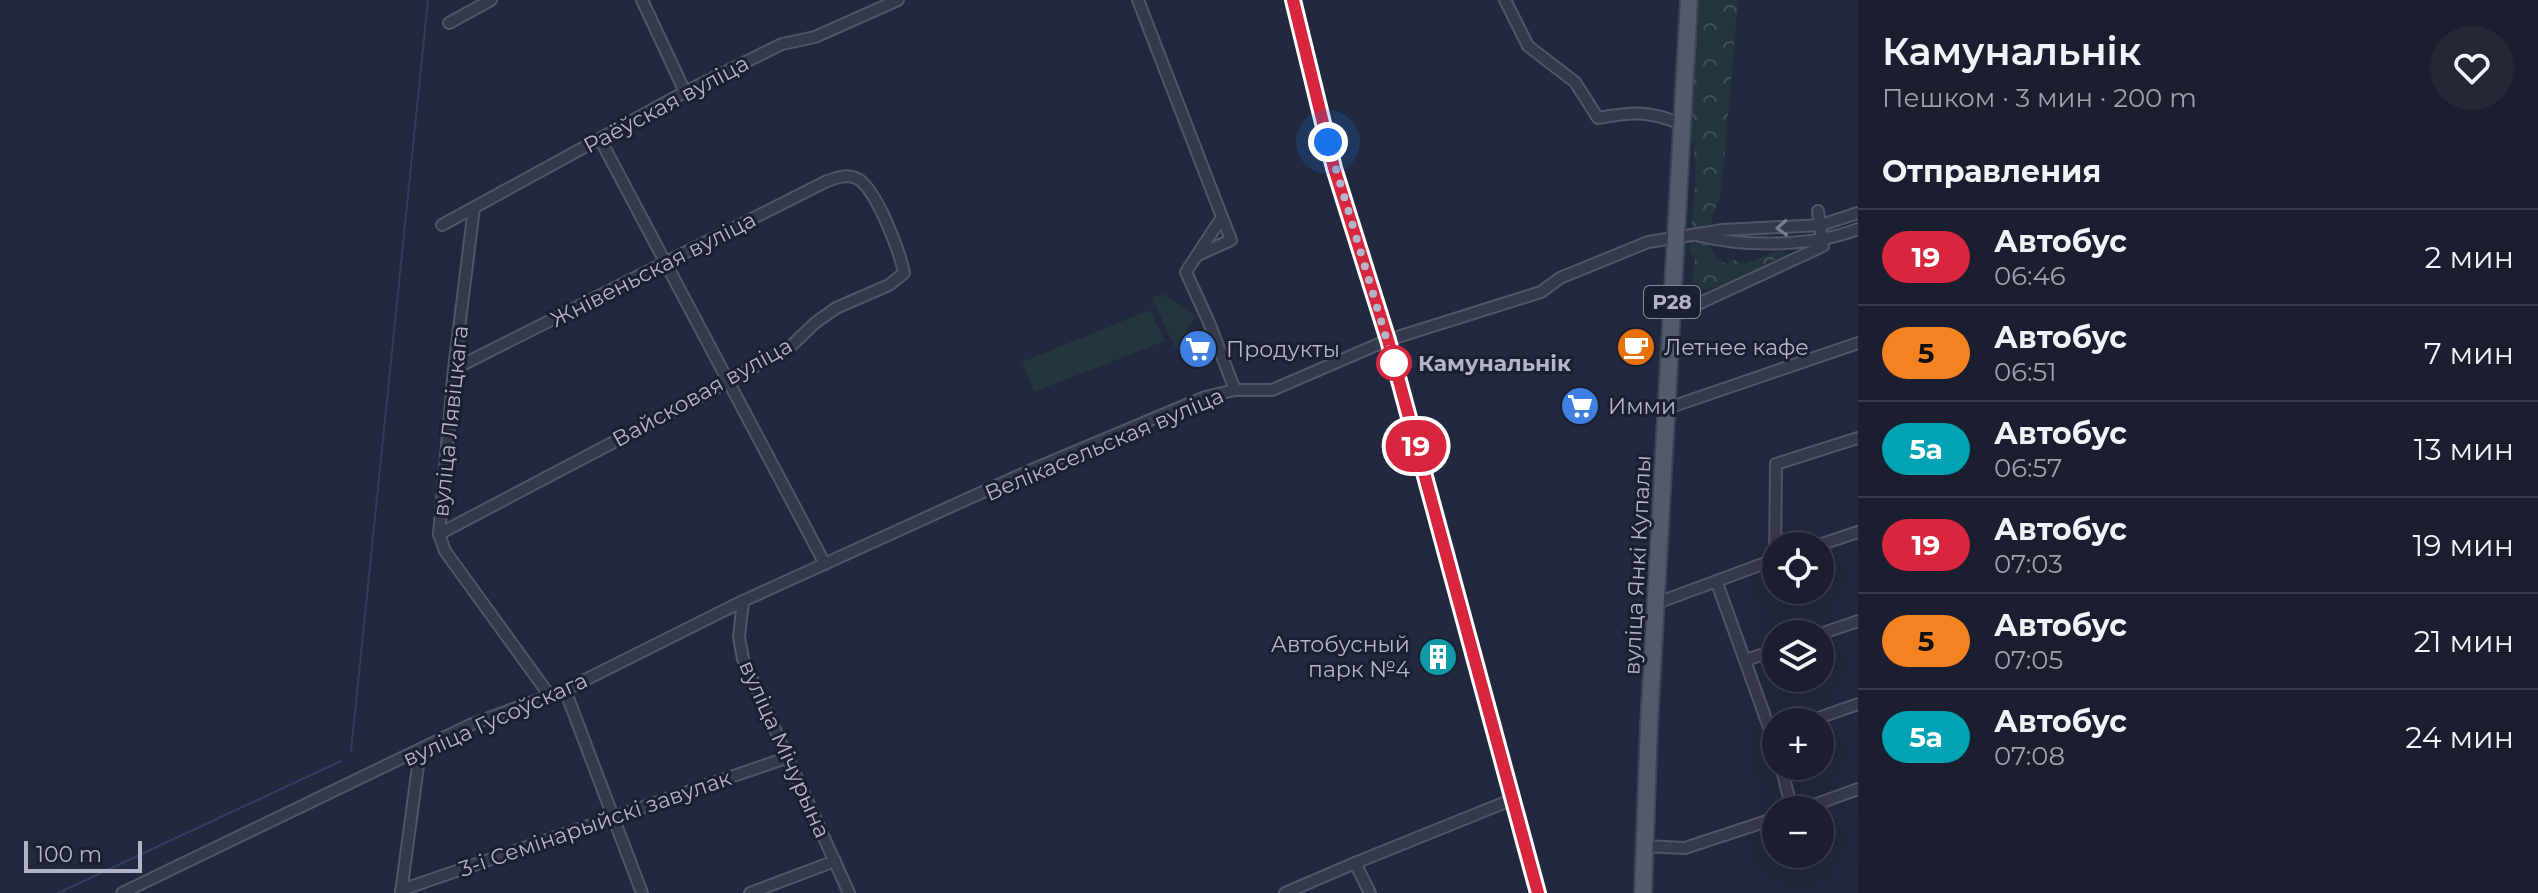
<!DOCTYPE html>
<html lang="ru">
<head>
<meta charset="utf-8">
<style>
	body { margin:0; font-family:Montserrat,sans-serif; background:#232736; color:#f1f3f6; height:100vh; display:flex; flex-direction:column; font-size:30px; white-space:nowrap }
	* { box-sizing:border-box; margin:0 }
	p { font-size:26px; color:#9fa2aa }
	.icon { flex:none; width:44px; height:44px; fill:none; stroke:currentColor; stroke-width:2; stroke-linecap:round; stroke-linejoin:round }
	.map { position:relative; flex:1; overflow:hidden }
	.side { display:flex; flex-direction:column; background:#1a1e2e; width:680px }
	.side>* { flex:none }
	.badge { padding:0 16px; border-radius:26px; font-size:28px; line-height:52px }
	.fabs { position:absolute; left:1762px; top:532px; display:grid; gap:16px }
	.fabs a { display:grid; place-items:center; width:72px; height:72px; border-radius:50%; background:#1a1e2e; box-shadow:0 8px 32px #0002,0 0 0 2px #383c4a; font-size:40px }
	.scale { position:absolute; left:24px; bottom:20px; width:118px; box-sizing:border-box; padding-left:8px; border:4px solid #b2b5c8; border-top:0; font-size:22px; line-height:28px; white-space:nowrap; color:#b2b5c8; -webkit-text-stroke:6px #1b1f32; paint-order:stroke }
	.you { position:absolute; width:40px; height:40px; margin:-20px; border:6px solid #fff; border-radius:50%; background:#1a73e8; box-shadow:0 0 0 12px #1a73e833 }
	.map>.badge { position:absolute; translate:-50% -50%; box-shadow:0 0 0 4px #fff }
	h2 { padding:0 24px; font-size:30px; line-height:72px }
	.round { display:grid; place-items:center; flex:none; width:84px; height:84px; border-radius:42px; background:#232736 }
	.headline { display:flex; align-items:center; justify-content:space-between; height:136px; padding:0 24px }
	h1 { font-size:38px; font-weight:600; line-height:60px }
	ul { padding:0; list-style:none }
	li { display:flex; align-items:center; gap:24px; height:96px; padding:0 24px; border-top:2px solid #383c4a }
	li div { flex:1 }
	li b { display:block; font-size:30px }
	li em { font-style:normal }
	li .badge { min-width:88px; font-weight:700; text-align:center }
	main { display:flex; flex:1; min-height:0 }
	.map>svg:first-child { display:block }
	.green { fill:#24353e }
	.forest { fill:url(#forest-crowns) }
	.lines { fill:none; stroke-linecap:round; stroke-linejoin:round }
	.stream { stroke:#333c63; stroke-width:2 }
	.street-casing { stroke:#515568; stroke-width:14 }
	.primary-casing { stroke:#3f4356; stroke-width:20 }
	.street { stroke:#363a4d; stroke-width:10 }
	.primary { stroke:#54596d; stroke-width:16 }
	.oneway { stroke:#7a7e91 }
	.line-casing { stroke:#fff; stroke-width:18 }
	.line { stroke:#d7263d; stroke-width:12 }
	.walk { stroke:#b2b5c8; stroke-width:8; stroke-dasharray:0 14.4 }
	.stop-dot { fill:#fff; stroke:#d7263d; stroke-width:4 }
	.labels { text-anchor:middle; stroke-width:6; stroke-linejoin:round; paint-order:stroke }
	.shield { fill:#1b1f32; stroke:#85889b; stroke-width:2 }
	.shield-label { font-size:20px; font-weight:bold; fill:#b2b5c8 }
	.street-label { font-size:22px; fill:#b2b5c8; stroke:#1b1f32 }
	.poi-label { font-size:22px; fill:#b2b5c8; stroke:#1b1f32; text-anchor:start }
	.stop-label { font-size:22px; font-weight:bold; fill:#b2b5c8; stroke:#1b1f32; text-anchor:start }
</style>
</head>
<body>
<main>
<div class="map">
<svg width="1858" height="893" viewBox="0 0 1858 893">
	<defs>
		<pattern id="forest-crowns" width="20" height="18" patternUnits="userSpaceOnUse" patternTransform="scale(2)"><rect width="20" height="18" fill="#24353e"/><path d="M2 6a3 3 0 1 1 6 0M12 15a3 3 0 1 1 6 0" fill="none" stroke="#415058"/></pattern>
	</defs>
	<rect width="100%" height="100%" fill="#22283d"/>
	<g class="green">
		<path d="M1162,294L1196,316L1187,328L1193,357L1175,347L1152,298Z"/>
		<path d="M1150,310L1165,341L1034,392L1022,362Z"/>
	</g>
	<path class="forest" d="M1698,0H1738L1725,151L1720,196L1712,218L1708,244L1718,260L1726,264L1734,260L1745,264L1782,249L1786,254L1726,285L1701,290L1692,281L1695,258L1689,250C1692,211 1702,166 1689,128Z"/>
	<g class="lines">
		<g class="stream">
			<path d="M351,751L428,0"/>
			<path d="M58,893L341,761"/>
		</g>
		<g class="street-casing">
			<g id="street">
				<path d="M642,0L685,92"/>
				<path d="M1138,0L1222,217L1186,272L1210,325L1235,390"/>
				<path d="M1293,0L1334,168L1388,340L1538,893"/>
				<path d="M1505,0L1528,46L1575,82L1598,118C1632,112 1648,110 1681,124"/>
				<path d="M449,23L491,0"/>
				<path d="M600,139L825,564"/>
				<path d="M474,208L454,369L439,534L445,551L550,696"/>
				<path d="M442,225L685,92L782,44L815,37L898,0"/>
				<path d="M1700,236C1746,247 1813,247 1858,229"/>
				<path d="M1200,254L1231,240L1222,217"/>
				<path d="M1672,316L1823,246L1818,211"/>
				<path d="M1668,408L1858,343"/>
				<path d="M439,534L728,382L791,346L815,323L836,308L889,285L904,273C901,254 875,185 856,178C845,174 835,178 825,182L454,369"/>
				<path d="M1816,546L1858,532"/>
				<path d="M1775,560L1776,464L1858,438"/>
				<path d="M1717,583L1776,747"/>
				<path d="M743,601L739,637L743,659L849,893"/>
				<path d="M1657,603L1776,559"/>
				<path d="M1820,634L1858,621"/>
				<path d="M1746,660L1776,650"/>
				<path d="M565,690L642,893"/>
				<path d="M1807,722L1858,704"/>
				<path d="M1781,766L1792,810"/>
				<path d="M1800,810L1858,789"/>
				<path d="M1644,846L1685,848L1776,818"/>
				<path d="M401,890L789,757"/>
				<path d="M122,893L470,725L565,690L743,601L1029,471L1205,397L1235,390H1272L1388,340L1541,292L1560,278L1648,242L1723,230L1821,225L1858,213"/>
				<path d="M401,893L420,751"/>
				<path d="M750,893L835,861"/>
				<path d="M1285,893L1355,863"/>
				<path d="M1370,893L1355,863L1511,800"/>
			</g>
		</g>
		<g class="primary-casing">
			<path id="primary" d="M1643,893L1649,725L1689,0"/>
		</g>
		<use href="#street" class="street"/>
		<use href="#primary" class="primary"/>
	</g>
	<defs><path id="oneway-chevron" d="M-2-3.5L2.5 0L-2 3.5" fill="none" stroke-width="1.6" stroke-linecap="round" stroke-linejoin="round" transform="scale(2)"/></defs>
	<use class="oneway" href="#oneway-chevron" transform="translate(1782 228) rotate(177)"/>
	<g class="lines">
		<g class="line-casing">
			<path id="line" d="M1293,0L1334,168L1388,340L1538,893"/>
		</g>
		<use href="#line" class="line"/>
		<path class="walk" d="M1328,142L1395,368L1394,363"/>
	</g>
	<defs>
		<g id="cafe-disc" transform="scale(2)"><circle r="9.5" fill="#e8710a" stroke="#1b1f32"/><path d="M-5.5-4.5H6V0H3Q3 3.5 0 3.5H-2.5Q-5.5 3.5-5.5 0ZM3-3.2v2h1.7v-2ZM-6 4.5H4V6H-6Z" fill="#fff"/></g>
		<g id="supermarket-disc" transform="scale(2)"><circle r="9.5" fill="#3f7fe0" stroke="#1b1f32"/><path d="M-6-5.5h2.5l.6 2H6L4.5 2H-2.5L-4.4-4H-6ZM-1.5 3.2a1.3 1.3 0 1 0 .1 0ZM3 3.2a1.3 1.3 0 1 0 .1 0Z" fill="#fff"/></g>
		<g id="building-disc" transform="scale(2)"><circle r="9.5" fill="#0f9aa8" stroke="#1b1f32"/><path d="M-4-6H4V6H1V3H-1V6H-4ZM-2.5-4.3h1.7v1.8h-1.7ZM.8-4.3h1.7v1.8H.8ZM-2.5-1h1.7V.8h-1.7ZM.8-1h1.7V.8H.8Z" fill="#fff"/></g>
	</defs>
	<g fill-rule="evenodd">
		<use href="#cafe-disc" x="1636" y="347"/>
		<use href="#supermarket-disc" x="1198" y="349"/>
		<use href="#supermarket-disc" x="1580" y="406"/>
		<use href="#building-disc" x="1438" y="657"/>
	</g>
	<circle class="stop-dot" cx="1394" cy="363" r="16"/>
	<g class="labels">
		<rect class="shield" x="1644" y="286" width="56" height="32" rx="6"/>
		<g class="shield-label">
			<text x="1672" y="309">Р28</text>
		</g>
		<g class="street-label">
			<text transform="translate(666 104) rotate(-28)" y="8">Раёўская вуліца</text>
			<text transform="translate(653 269) rotate(-27)" y="8">Жнівеньская вуліца</text>
			<text transform="translate(702 392) rotate(-29)" y="8">Вайсковая вуліца</text>
			<text transform="translate(450 421) rotate(-84)" y="8">вуліца Лявіцкага</text>
			<text transform="translate(1104 444) rotate(-23)" y="8">Велікасельская вуліца</text>
			<text transform="translate(1637 565) rotate(-87)" y="8">вуліца Янкі Купалы</text>
			<text transform="translate(495 719) rotate(-24)" y="8">вуліца Гусоўскага</text>
			<text transform="translate(785 749) rotate(66)" y="8">вуліца Мічурына</text>
			<text transform="translate(595 823) rotate(-19)" y="8">3-і Семінарыйскі завулак</text>
		</g>
		<g class="poi-label">
			<text x="1664" y="355">Летнее кафе</text>
			<text x="1226" y="357">Продукты</text>
			<text x="1608" y="414">Имми</text>
			<text x="1410" y="652" text-anchor="end">Автобусный<tspan x="1410" dy="25">парк №4</tspan></text>
		</g>
		<g class="stop-label">
			<text x="1418" y="371">Камунальнік</text>
		</g>
	</g>
</svg>
<div class="fabs">
<a><svg class="icon" aria-label="locate" viewBox="0 0 24 24"><circle cx="12" cy="12" r="6"/><path d="M12 2v4M12 18v4M2 12h4M18 12h4"/></svg></a>
<a><svg class="icon" aria-label="layers" viewBox="0 0 24 24"><path d="M12 4l9 5-9 5-9-5zM3 14l9 5 9-5"/></svg></a>
<a>+</a>
<a>−</a>
</div>
<div class="scale">100 m</div>
<div class="you" style="left:1328px;top:142px"></div>
<b class="badge" style="left:1416px;top:446px;background:#d7263d;color:#fff">19</b>
</div>
<section class="side">
<div class="headline"><div><h1>Камунальнік</h1><p>Пешком · 3 мин · 200 m</p></div><a class="round"><svg class="icon" aria-label="heart" viewBox="0 0 24 24"><path d="M12 20l-8-8c-3-5 5-10 8-4 3-6 11-1 8 4z"/></svg></a></div>
<h2>Отправления</h2>
<ul>
<li><span class="badge" style="background:#d7263d;color:#fff">19</span><div><b>Автобус</b><p>06:46</p></div><em>2 мин</em></li>
<li><span class="badge" style="background:#f58220;color:#111">5</span><div><b>Автобус</b><p>06:51</p></div><em>7 мин</em></li>
<li><span class="badge" style="background:#00a3b4;color:#fff">5а</span><div><b>Автобус</b><p>06:57</p></div><em>13 мин</em></li>
<li><span class="badge" style="background:#d7263d;color:#fff">19</span><div><b>Автобус</b><p>07:03</p></div><em>19 мин</em></li>
<li><span class="badge" style="background:#f58220;color:#111">5</span><div><b>Автобус</b><p>07:05</p></div><em>21 мин</em></li>
<li><span class="badge" style="background:#00a3b4;color:#fff">5а</span><div><b>Автобус</b><p>07:08</p></div><em>24 мин</em></li>
</ul>
</section>
</main>
</body>
</html>
